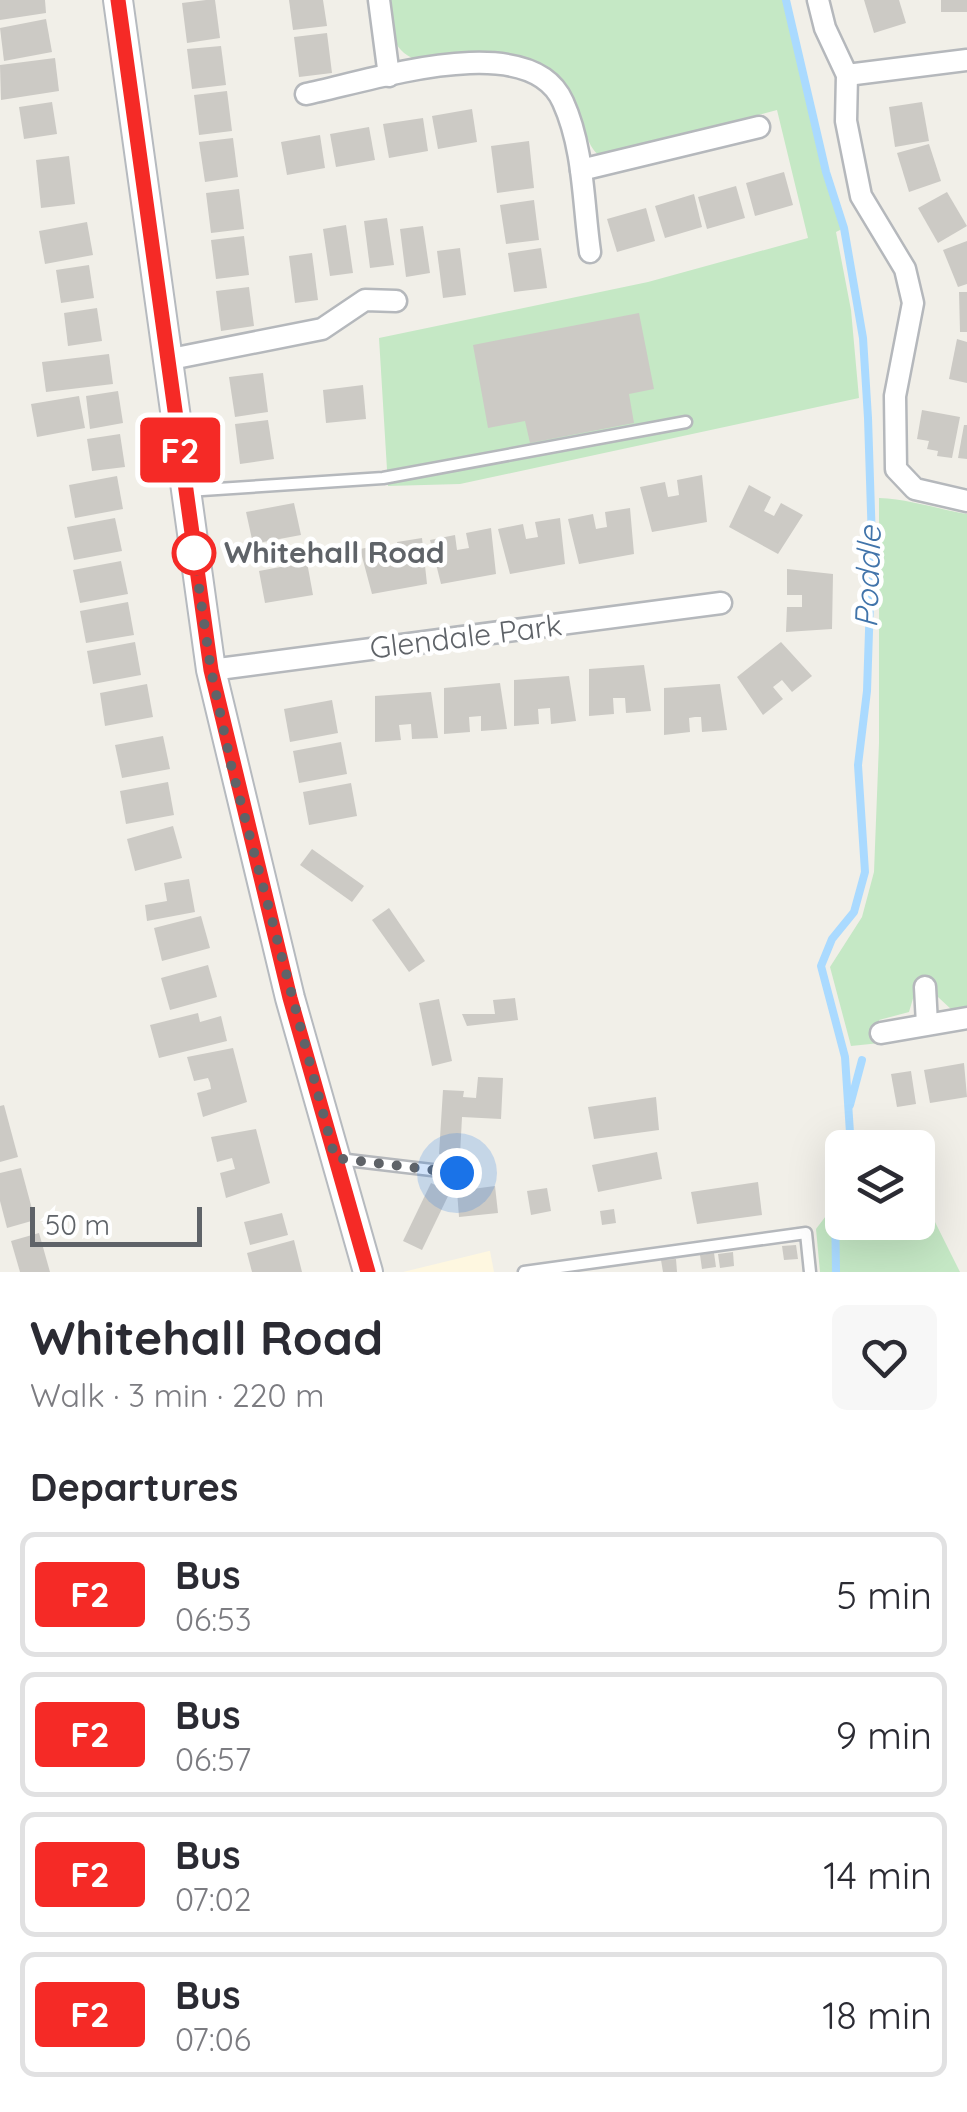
<!DOCTYPE html>
<html lang="en">
<head>
<meta charset="utf-8">
<style>
	body { margin:0; font-family:Quicksand,sans-serif; background:#f7f7f7; color:#2b2b33; height:100vh; display:flex; flex-direction:column; font-size:38px; white-space:nowrap }
	* { box-sizing:border-box; margin:0 }
	p { font-size:32px; color:#7c7c81 }
	.icon { flex:none; width:55px; height:55px; fill:none; stroke:currentColor; stroke-width:2; stroke-linecap:round; stroke-linejoin:round }
	.map { position:relative; height:1272px; overflow:hidden }
	.details { display:flex; flex-direction:column; background:#fff; flex:1 }
	.details>* { flex:none }
	.badge { padding:0 20px; border-radius:8px; font-size:35px; line-height:65px }
	.buttons { position:absolute; left:825px; top:1130px; display:grid; gap:20px }
	.buttons a { display:grid; place-items:center; width:110px; height:110px; border-radius:15px; background:#fff; box-shadow:0 10px 40px #0002; font-size:50px }
	.scale { position:absolute; left:30px; bottom:25px; width:172px; box-sizing:border-box; padding-left:10px; border:5px solid #5f6368; border-top:0; font-size:28px; line-height:35px; white-space:nowrap; color:#5f6368; -webkit-text-stroke:8px #fff; paint-order:stroke }
	.you { position:absolute; width:50px; height:50px; margin:-25px; border:8px solid #fff; border-radius:50%; background:#1a73e8; box-shadow:0 0 0 15px #1a73e833 }
	.map>.badge { position:absolute; translate:-50% -50%; box-shadow:0 0 0 5px #fff }
	h2 { padding:0 30px; font-size:38px; line-height:90px }
	.round { display:grid; place-items:center; flex:none; width:105px; height:105px; border-radius:15px; background:#f7f7f7 }
	.summary { display:flex; align-items:center; justify-content:space-between; height:170px; padding:0 30px }
	h1 { font-size:48px; font-weight:700; line-height:75px }
	ul { padding:0; list-style:none }
	li { display:flex; align-items:center; gap:30px; height:125px; margin:0 20px 15px; padding:0 10px; border:5px solid #e1e1e2; border-radius:15px }
	li div { flex:1 }
	li b { display:block; font-size:38px }
	li em { font-style:normal }
	li .badge { min-width:110px; font-weight:700; text-align:center }
	.map>svg:first-child { display:block }
	.commercial { fill:#fef7e0 }
	.green { fill:#c5e8c5 }
	.lines { fill:none; stroke-linecap:round; stroke-linejoin:round }
	.stream { stroke:#aadaff; stroke-width:8 }
	.building { fill:#cccac5 }
	.lane-casing { stroke:#b5b8bc; stroke-width:15 }
	.street-casing { stroke:#b5b8bc; stroke-width:25 }
	.secondary-casing { stroke:#b6babf; stroke-width:32 }
	.lane { stroke:#fff; stroke-width:10 }
	.street { stroke:#fff; stroke-width:20 }
	.secondary { stroke:#fff; stroke-width:28 }
	.line-casing { stroke:#fff; stroke-width:22 }
	.line { stroke:#f52a26; stroke-width:15 }
	.walk { stroke:#5f6368; stroke-width:10; stroke-dasharray:0 18 }
	.stop-dot { fill:#fff; stroke:#f52a26; stroke-width:5 }
	.labels { text-anchor:middle; stroke-width:9; stroke-linejoin:round; paint-order:stroke }
	.stop-label { font-size:30px; font-weight:bold; fill:#5f6368; stroke:#fff; text-anchor:start }
	.street-label { font-size:30px; fill:#5f6368; stroke:#fff }
	.water-label { font-size:32px; font-style:italic; fill:#4174aa; stroke:#fff }
</style>
</head>
<body>
<div class="map">
<svg width="967" height="1272" viewBox="0 0 967 1272">
	<rect width="100%" height="100%" fill="#f1efe8"/>
	<path class="commercial" d="M490,1251L494,1272H403L489,1251Z"/>
	<g class="green">
		<path d="M388,0H786L826,172L844,228L836,232L851,310L859,398L460,484L388,486L379,338L648,282L808,238L777,110L600,156C585,145 585,123 577,107C545,40 477,50 417,60C389,50 391,26 388,0Z"/>
		<path d="M879,498C909,499 937,509 967,514V1008L952,1010L938,997L934,982L917,985L909,1012L879,1020L880,1043L851,1046L830,967L862,917L874,872L879,743Z"/>
		<path d="M918,1188L960,1272H820L816,1229L835,1204L842,1202V1222H918Z"/>
	</g>
	<g class="lines">
		<g class="stream">
			<path d="M786,0L826,172L844,228L863,338L868,418L872,542L867,691L858,765L865,872L854,912L832,939L821,966L845,1057L851,1148"/>
			<path d="M850,1105L862,1060"/>
			<path d="M836,1272L835,1204L842,1179"/>
		</g>
	</g>
	<g class="building">
		<path d="M0,0H45L46,13L0,20Z"/>
		<path d="M206,0H215L220,38L187,43L182,3Z"/>
		<path d="M289,0H323L327,26L293,30Z"/>
		<path d="M864,0H899L906,23L874,33Z"/>
		<rect x="941" y="0" width="26" height="12"/>
		<path d="M46,19L52,52L4,61L0,28Z"/>
		<path d="M327,33L332,73L299,77L294,37Z"/>
		<path d="M221,46L226,85L192,89L187,49Z"/>
		<path d="M55,58L59,91L1,100L0,65Z"/>
		<path d="M227,91L232,131L199,135L194,95Z"/>
		<path d="M52,102L57,134L24,139L19,107Z"/>
		<path d="M922,102L929,141L895,147L889,107Z"/>
		<path d="M472,109L477,142L438,149L432,116Z"/>
		<path d="M423,118L428,151L389,158L383,124Z"/>
		<path d="M369,127L375,160L336,167L330,134Z"/>
		<path d="M320,135L325,168L287,175L281,142Z"/>
		<path d="M233,138L238,177L205,182L199,142Z"/>
		<path d="M529,141L534,188L497,193L491,146Z"/>
		<path d="M929,144L941,181L909,192L897,153Z"/>
		<path d="M69,156L75,204L41,208L36,160Z"/>
		<path d="M784,172L793,205L755,216L746,183Z"/>
		<path d="M736,186L745,218L707,229L698,197Z"/>
		<path d="M239,189L244,229L211,233L206,193Z"/>
		<path d="M947,192L967,226L938,243L918,208Z"/>
		<path d="M694,194L702,227L665,238L655,206Z"/>
		<path d="M534,200L539,240L506,244L500,205Z"/>
		<path d="M646,208L655,241L617,252L607,219Z"/>
		<path d="M387,218L394,265L370,268L364,221Z"/>
		<path d="M87,222L93,255L45,264L39,231Z"/>
		<path d="M346,225L353,273L330,276L323,229Z"/>
		<path d="M423,226L430,273L406,277L400,229Z"/>
		<path d="M244,236L249,275L216,279L211,240Z"/>
		<path d="M967,241V284L958,287L943,250Z"/>
		<path d="M460,248L466,295L443,298L437,251Z"/>
		<path d="M541,248L547,288L514,292L508,253Z"/>
		<path d="M312,253L318,300L295,303L289,256Z"/>
		<path d="M89,265L94,298L61,303L56,270Z"/>
		<path d="M249,287L254,326L221,331L216,291Z"/>
		<path d="M959,292H967V332H960Z"/>
		<path d="M97,308L102,341L68,346L64,313Z"/>
		<path d="M639,313L654,389L629,394L634,423L530,443L525,421L488,428L473,345Z"/>
		<path d="M957,339L967,342V383L949,379Z"/>
		<path d="M109,354L113,384L46,392L42,362Z"/>
		<path d="M263,373L268,412L235,417L229,377Z"/>
		<path d="M363,385L366,419L326,423L323,390Z"/>
		<path d="M118,391L123,423L90,429L86,396Z"/>
		<path d="M79,396L85,428L37,437L31,404Z"/>
		<path d="M922,410L960,417L952,458L937,456L938,451L927,449L929,441L917,439Z"/>
		<path d="M268,420L274,459L240,464L235,424Z"/>
		<path d="M964,425H967V459L958,458Z"/>
		<path d="M120,434L125,467L92,471L87,439Z"/>
		<path d="M702,475L707,522L652,532L640,487L665,482L668,497L674,496L679,495L677,480Z"/>
		<path d="M117,476L123,509L75,518L69,485Z"/>
		<path d="M749,485L771,497L764,511L774,516L781,503L803,515L778,554L729,527Z"/>
		<path d="M294,503L301,535L253,544L246,512Z"/>
		<path d="M630,508L634,554L579,564L568,519L593,514L596,529L601,528L607,527L605,512Z"/>
		<path d="M115,518L122,551L74,560L67,527Z"/>
		<path d="M560,518L565,564L510,574L498,529L523,524L526,539L538,537L535,522Z"/>
		<path d="M491,528L496,574L441,584L430,540L455,535L457,550L469,548L466,533Z"/>
		<path d="M422,538L427,584L372,594L360,549L385,544L388,559L400,557L397,542Z"/>
		<path d="M121,561L128,594L80,603L73,570Z"/>
		<path d="M307,562L313,595L265,603L259,571Z"/>
		<path d="M787,569L833,574L832,629L786,632L787,607H802V595H787Z"/>
		<path d="M128,602L134,635L86,643L80,611Z"/>
		<path d="M135,642L141,675L93,684L87,651Z"/>
		<path d="M781,642L812,676L792,692L782,680L773,687L783,699L763,715L737,677Z"/>
		<path d="M644,665L651,711L626,713L625,698H613L614,714L589,716V669Z"/>
		<path d="M569,676L576,721L551,724L550,708L538,709L539,724L514,726V680Z"/>
		<path d="M500,683L507,729L481,731V716L469,717L470,732L444,734V688Z"/>
		<path d="M147,684L153,717L105,726L100,693Z"/>
		<path d="M720,684L727,730L702,732L701,717H695L689,718L690,732L664,735V688Z"/>
		<path d="M431,692L438,738L412,739L411,724L399,725L401,740L375,742V696Z"/>
		<path d="M332,700L338,733L290,742L284,709Z"/>
		<path d="M163,736L170,769L122,778L115,745Z"/>
		<path d="M341,742L347,774L299,783L293,751Z"/>
		<path d="M168,782L174,815L126,824L120,791Z"/>
		<path d="M351,783L357,816L309,825L303,792Z"/>
		<path d="M173,826L182,858L135,871L127,839Z"/>
		<path d="M312,849L364,886L352,902L300,865Z"/>
		<path d="M189,879L195,912L147,921L145,905L167,901L164,883Z"/>
		<path d="M389,908L425,961L409,972L372,920Z"/>
		<path d="M201,916L210,948L162,961L154,928Z"/>
		<path d="M208,965L217,997L170,1010L161,978Z"/>
		<path d="M515,998L518,1020L467,1026L462,1014H495L493,1000Z"/>
		<path d="M439,999L452,1061L432,1066L419,1003Z"/>
		<path d="M198,1013L200,1022L221,1016L227,1041L159,1058L150,1025Z"/>
		<path d="M233,1048L247,1102L203,1117L197,1093L211,1089L210,1083L208,1078L194,1081L187,1057Z"/>
		<path d="M964,1063L967,1097L930,1103L924,1070Z"/>
		<path d="M911,1071L916,1104L897,1107L891,1074Z"/>
		<path d="M478,1077L503,1078L501,1119L462,1117L460,1155L439,1154L443,1090L464,1091L463,1097L476,1098Z"/>
		<path d="M656,1097L659,1130L594,1139L588,1107Z"/>
		<path d="M4,1105L18,1157L0,1162V1106Z"/>
		<path d="M256,1129L270,1183L226,1198L220,1173L235,1169L232,1158L217,1162L211,1137Z"/>
		<path d="M657,1152L662,1179L598,1192L592,1165Z"/>
		<path d="M21,1168L35,1220L7,1228L0,1201V1173Z"/>
		<path d="M758,1182L762,1215L697,1224L691,1192Z"/>
		<path d="M431,1183L450,1192L422,1250L403,1241Z"/>
		<path d="M495,1186L498,1213L459,1217L457,1191Z"/>
		<path d="M547,1188L551,1211L531,1215L527,1191Z"/>
		<path d="M614,1209L616,1223L602,1225L600,1211Z"/>
		<path d="M282,1213L288,1235L250,1245L244,1222Z"/>
		<path d="M39,1233L50,1272H20L11,1241Z"/>
		<path d="M294,1240L302,1272H252L247,1253Z"/>
		<path d="M796,1245L798,1259L784,1260L782,1246Z"/>
		<path d="M733,1252L734,1266L720,1268L718,1254Z"/>
		<path d="M714,1253L716,1267L702,1269L700,1255Z"/>
		<path d="M676,1259L677,1272H663L661,1260Z"/>
	</g>
	<g class="lines">
		<g class="lane-casing">
			<g id="lane">
				<path d="M187,491L383,478L686,422"/>
				<path d="M339,1159L457,1173"/>
				<path d="M524,1272L806,1233L810,1272"/>
			</g>
		</g>
		<g class="street-casing">
			<g id="street">
				<path d="M379,0L389,76"/>
				<path d="M818,0L825,28L847,75L846,121L861,196L905,269L913,303L895,396L896,469L915,489L967,501"/>
				<path d="M847,75L967,60"/>
				<path d="M306,94C367,82 530,26 563,102C584,148 583,203 590,252"/>
				<path d="M581,170L759,127"/>
				<path d="M166,360L322,329L365,300L396,301"/>
				<path d="M211,670L721,603"/>
				<path d="M925,987L927,1024"/>
				<path d="M881,1033L967,1018"/>
			</g>
		</g>
		<g class="secondary-casing">
			<path id="secondary" d="M118,0L211,670L290,998L368,1272"/>
		</g>
		<use href="#lane" class="lane"/>
		<use href="#street" class="street"/>
		<use href="#secondary" class="secondary"/>
	</g>
	<g class="lines">
		<g class="line-casing">
			<path id="line" d="M118,0L211,670L290,998L368,1272"/>
		</g>
		<use href="#line" class="line"/>
		<path class="walk" d="M194,553L211,670L232,769L335,1158L457,1173"/>
	</g>
	<circle class="stop-dot" cx="194" cy="553" r="20"/>
	<g class="labels">
		<g class="stop-label">
			<text x="224" y="563">Whitehall Road</text>
		</g>
		<g class="street-label">
			<text transform="translate(466 637) rotate(-7)" y="10">Glendale Park</text>
		</g>
		<g class="water-label">
			<text transform="translate(868 577) rotate(-88)" y="11">Poddle</text>
		</g>
	</g>
</svg>
<div class="buttons">
<a><svg class="icon" aria-label="layers" viewBox="0 0 24 24"><path d="M12 4l9 5-9 5-9-5zM3 14l9 5 9-5"/></svg></a>
</div>
<div class="scale">50 m</div>
<div class="you" style="left:457px;top:1173px"></div>
<b class="badge" style="left:180px;top:450px;background:#f52a26;color:#fff">F2</b>
</div>
<section class="details">
<div class="summary"><div><h1>Whitehall Road</h1><p>Walk · 3 min · 220 m</p></div><a class="round"><svg class="icon" aria-label="heart" viewBox="0 0 24 24"><path d="M12 20l-8-8c-3-5 5-10 8-4 3-6 11-1 8 4z"/></svg></a></div>
<h2>Departures</h2>
<ul>
<li><span class="badge" style="background:#f52a26;color:#fff">F2</span><div><b>Bus</b><p>06:53</p></div><em>5 min</em></li>
<li><span class="badge" style="background:#f52a26;color:#fff">F2</span><div><b>Bus</b><p>06:57</p></div><em>9 min</em></li>
<li><span class="badge" style="background:#f52a26;color:#fff">F2</span><div><b>Bus</b><p>07:02</p></div><em>14 min</em></li>
<li><span class="badge" style="background:#f52a26;color:#fff">F2</span><div><b>Bus</b><p>07:06</p></div><em>18 min</em></li>
</ul>
</section>
</body>
</html>
